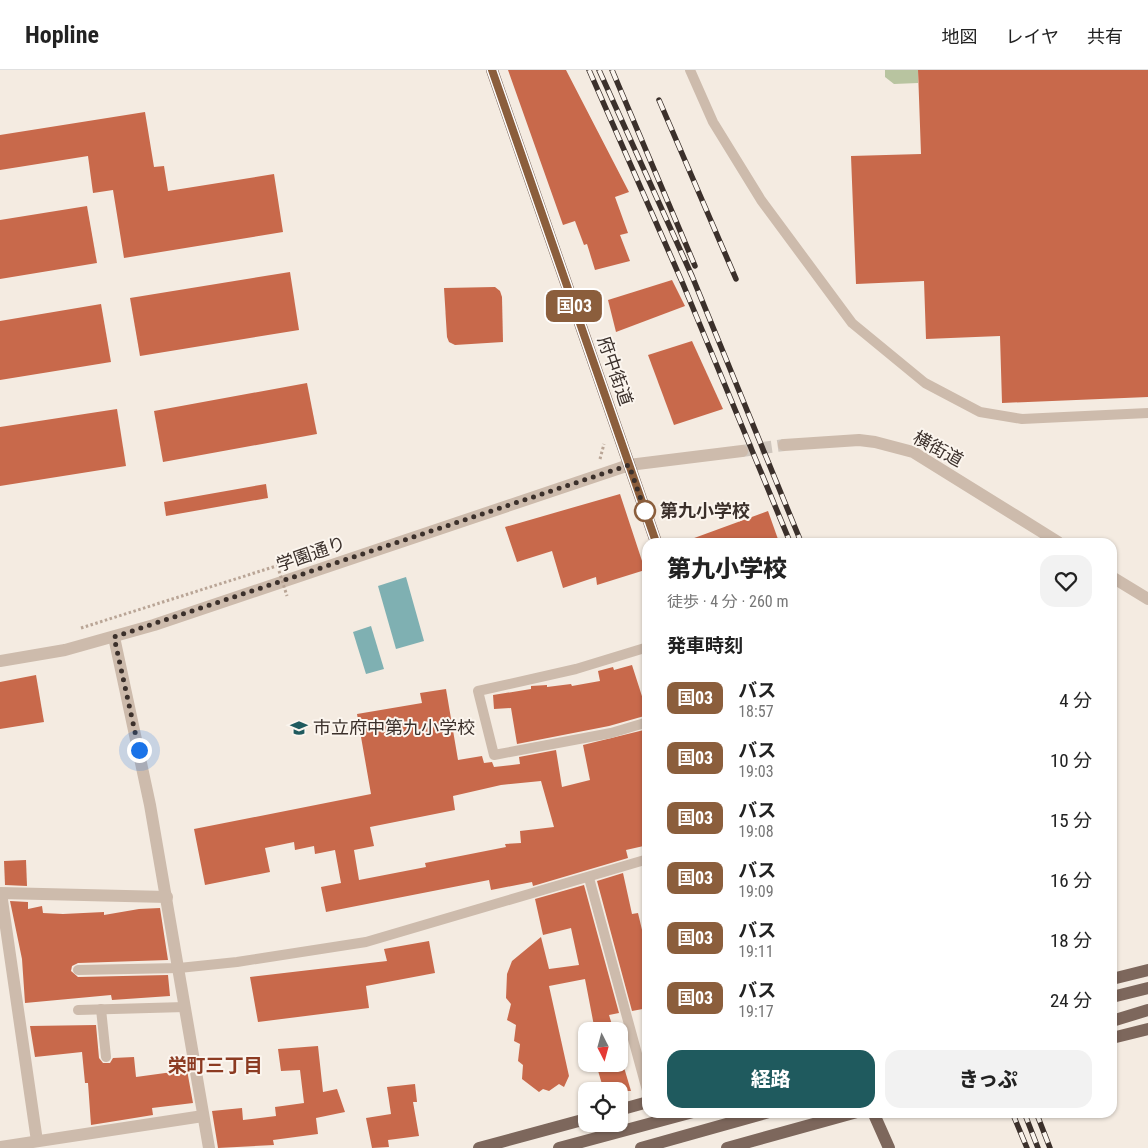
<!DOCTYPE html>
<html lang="ja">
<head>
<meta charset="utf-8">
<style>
	body { margin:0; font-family:"Roboto Condensed","Noto Sans JP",sans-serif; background:#f2f2f2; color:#222; height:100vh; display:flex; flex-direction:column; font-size:19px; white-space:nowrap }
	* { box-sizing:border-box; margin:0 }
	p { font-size:16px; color:#767676 }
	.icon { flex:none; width:28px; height:28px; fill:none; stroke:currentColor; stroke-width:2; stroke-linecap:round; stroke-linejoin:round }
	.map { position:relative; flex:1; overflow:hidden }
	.details { position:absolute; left:642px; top:468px; width:475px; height:580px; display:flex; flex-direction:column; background:#fff; border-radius:15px; box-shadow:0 1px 4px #0004 }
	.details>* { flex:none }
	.badge { padding:0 10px; border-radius:8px; font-size:18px; line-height:32px }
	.needle { width:32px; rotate:174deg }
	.controls { position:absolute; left:578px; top:952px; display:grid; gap:10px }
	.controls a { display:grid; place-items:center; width:50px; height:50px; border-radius:10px; background:#fff; box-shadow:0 1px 4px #0004; font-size:25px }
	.you { position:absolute; width:25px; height:25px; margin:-12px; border:4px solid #fff; border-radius:50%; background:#1a73e8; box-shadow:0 0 0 8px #1a73e833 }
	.map>.badge { position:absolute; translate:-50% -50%; box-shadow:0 0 0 2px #fff }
	h2 { padding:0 25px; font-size:19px; line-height:45px }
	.round { display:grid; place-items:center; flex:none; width:52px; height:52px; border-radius:15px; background:#f2f2f2 }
	.head { display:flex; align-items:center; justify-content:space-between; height:85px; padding:0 25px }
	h1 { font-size:24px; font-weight:800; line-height:38px }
	.action { display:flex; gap:10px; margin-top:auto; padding:10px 25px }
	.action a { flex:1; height:58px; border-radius:15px; background:#1f5a5e; color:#fff; font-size:20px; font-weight:800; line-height:58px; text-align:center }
	.action a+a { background:#f2f2f2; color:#222 }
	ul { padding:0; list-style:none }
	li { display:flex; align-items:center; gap:15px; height:60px; padding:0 25px }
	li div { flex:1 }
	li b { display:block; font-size:19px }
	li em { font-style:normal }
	li .badge { min-width:55px; font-weight:700; text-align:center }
	header { display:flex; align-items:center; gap:30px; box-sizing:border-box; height:70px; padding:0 25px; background:#fff; border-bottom:1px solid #e0e0e0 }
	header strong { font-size:24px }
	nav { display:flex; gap:28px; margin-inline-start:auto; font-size:18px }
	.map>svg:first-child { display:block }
	.green { fill:#b8c4a0 }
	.water { fill:#7fb0b2 }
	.building { fill:#c8694b; fill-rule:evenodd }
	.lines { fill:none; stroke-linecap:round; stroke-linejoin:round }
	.tertiary-tunnel { stroke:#cfc6bd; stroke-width:12; stroke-dasharray:12 6; stroke-linecap:butt }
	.path { stroke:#b9a596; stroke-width:3; stroke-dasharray:2.5 2.5; stroke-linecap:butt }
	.service { stroke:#cdbbac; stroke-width:10 }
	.minor { stroke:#cdbbac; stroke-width:12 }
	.tertiary { stroke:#cdbbac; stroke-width:12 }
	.primary { stroke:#7d675c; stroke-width:12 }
	.rail-casing { stroke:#3b302b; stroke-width:5.5 }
	.rail { stroke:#fbf5ee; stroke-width:4; stroke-dasharray:11; stroke-linecap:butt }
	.path-bridge { stroke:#b9a596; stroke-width:3; stroke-dasharray:2.5 2.5; stroke-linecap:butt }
	.line-casing { stroke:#fff; stroke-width:11 }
	.line { stroke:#8b5e3c; stroke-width:8 }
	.walk { stroke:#3b302b; stroke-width:5; stroke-dasharray:0 9 }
	.stop-dot { fill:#fff; stroke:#8b5e3c; stroke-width:2.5 }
	.labels { text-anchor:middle; stroke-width:4; stroke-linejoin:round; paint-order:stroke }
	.street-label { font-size:18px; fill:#3b302b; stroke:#fbf5ee }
	.stop-label { font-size:18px; font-weight:bold; fill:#3b302b; stroke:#fbf5ee; text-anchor:start }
	.poi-label { font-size:18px; fill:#3b302b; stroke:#fbf5ee; text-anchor:start }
	.neighbourhood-label { font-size:19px; font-weight:bold; fill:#8c3b22; stroke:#fbf5ee }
</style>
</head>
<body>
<header>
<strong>Hopline</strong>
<nav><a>地図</a><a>レイヤ</a><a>共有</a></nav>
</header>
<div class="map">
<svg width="1148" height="1078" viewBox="0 0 1148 1078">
	<rect width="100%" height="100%" fill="#f4ebe1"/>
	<path class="green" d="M885,0H918V13L894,14L885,7Z"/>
	<g class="water">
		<path d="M406,507L424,571L396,579L378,516Z"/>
		<path d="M371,556L384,599L366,604L353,562Z"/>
	</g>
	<g class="building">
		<path d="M508,0H566L629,122L615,127L628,163L620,165L630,191L595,200L587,174L584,175L575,151L563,155Z"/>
		<path d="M918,0H1148V327L1002,333L1000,266L926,269L924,211L856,214L851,86L921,84Z"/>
		<path d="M145,42L154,97L164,96L168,121L274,104L283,162L124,188L113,120L93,123L88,86L0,100V65Z"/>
		<path d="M87,136L97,193L0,209V150Z"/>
		<path d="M290,202L299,260L140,286L130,228Z"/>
		<path d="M672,210L685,236L616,262L608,230Z"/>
		<path d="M495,217L500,221L502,227L503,272L455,275L449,272L447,267L444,218Z"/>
		<path d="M101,234L111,292L0,310V251Z"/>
		<path d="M692,271L723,339L674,355L648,285Z"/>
		<path d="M307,313L317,364L163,392L154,341Z"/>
		<path d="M117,339L126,396L0,416V357Z"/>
		<path d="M266,414L268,428L166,446L164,432Z"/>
		<path d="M620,424L645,500L597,515L596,507L563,518L552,481L517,492L505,457Z"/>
		<path d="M768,441L779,472H686V471Z"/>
		<path d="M632,595L648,645L609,656L517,674L511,638L494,639L493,625L531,619V616L547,615V617L571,614L572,616L600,611L598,601L613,597L614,600Z"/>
		<path d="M36,605L44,652L0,659V612Z"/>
		<path d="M446,619L458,690L482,686L484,693L492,692L494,697L520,694L519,687L556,680L562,717L590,710L583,675L648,659V775L626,780L628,788L533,816L532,812L491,820L489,810L326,842L321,817L341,813L335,780L315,784L314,776L295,780L294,772L265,778L270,802L205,815L194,759L371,724L357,644L422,633L420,623ZM541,711L554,757L520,761L521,773L505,774L506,777L425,793L426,797L359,810L354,780L374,776L370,757L455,740L453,726L501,715Z"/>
		<path d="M26,790L27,816L5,815L4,791Z"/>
		<path d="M623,803L632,844L638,843L648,885V938L632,941L597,811Z"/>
		<path d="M584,815L619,943L609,945L614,961H595L585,909L549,916L569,1006L564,1017L559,1014L549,1021L543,1019L539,1022L522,1009L523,995L518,991L520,974L514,971L516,955L507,950L511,934L506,928L507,904L512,891L541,867L549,899L579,895L571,858L543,865L535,829Z"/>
		<path d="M10,831L28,832V839L42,836L43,843L63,844L104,842V845L139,839L160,838L168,890L78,893L72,896L71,901L78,907L168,905L170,926L112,930L111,925L25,933L22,889Z"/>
		<path d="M429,871L435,903L366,916L369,938L258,952L250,907L387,891L384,879Z"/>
		<path d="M96,955L99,988L103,993H110L113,988L134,987L136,1007L187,1000L193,1033L152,1038L153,1045L91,1055L88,1013H85L82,982L35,987L30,956Z"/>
		<path d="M318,976L323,1022L337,1019L345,1042L316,1048L318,1064L273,1070L274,1075L218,1078L212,1041L242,1038L243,1050L276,1046L275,1037L304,1033L300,1000L281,1001L278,979Z"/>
		<path d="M596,994H623L631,1021H604Z"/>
		<path d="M415,1014L417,1032H413L419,1066L388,1070L389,1077L372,1078L366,1048L391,1044L387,1017Z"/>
	</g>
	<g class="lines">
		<path class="tertiary-tunnel" d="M742,381L784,375"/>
		<g class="path">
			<path d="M600,389L604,374"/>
			<path d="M81,558L311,485"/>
		</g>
		<g class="service">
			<path d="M690,0L713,52L761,130L852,253L925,313L980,342L1022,349L1148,343"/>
			<path d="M648,577L576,599L478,621L494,685L611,663L648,652"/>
			<path d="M589,808L648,1024"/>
			<path d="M78,900L179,898L237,892L366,872L648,789"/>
			<path d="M101,939L106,987"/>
			<path d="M78,940L185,937"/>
		</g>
		<g class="minor">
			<path d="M114,567L150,735L209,1078"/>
			<path d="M37,1071L1,823L167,827"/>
			<path d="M0,1077L203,1046"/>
		</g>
		<g class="tertiary">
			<path d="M784,375L859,370L875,372L913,382L1058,472"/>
			<path d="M1112,507L1148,529"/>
			<path d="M0,591L65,580L154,555L629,395L742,381"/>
		</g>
		<g class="primary">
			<path d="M492,0L656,472"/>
			<path d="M1112,909L1148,900"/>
			<path d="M1112,927L1148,918"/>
			<path d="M1112,951L1148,940"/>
			<path d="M1112,968L1148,959"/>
			<path d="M619,1040L648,1032"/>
			<path d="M873,1042L889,1078"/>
			<path d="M479,1078L586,1049"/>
			<path d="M559,1078L693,1042"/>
			<path d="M641,1078L769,1042"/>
			<path d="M727,1078L857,1042"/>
		</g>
		<g class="rail-casing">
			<g id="rail">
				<path d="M589,0L683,214L790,472"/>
				<path d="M599,0L692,206L801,472"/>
				<path d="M612,0L695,196"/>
				<path d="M659,30L736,209"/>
				<path d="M1012,1042L1027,1078"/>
				<path d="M1024,1042L1038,1078"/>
				<path d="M1036,1042L1050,1078"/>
			</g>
		</g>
		<use href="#rail" class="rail"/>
		<path class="path-bridge" d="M279,501L287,526"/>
	</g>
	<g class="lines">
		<g class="line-casing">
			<path id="line" d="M492,0L656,472"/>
		</g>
		<use href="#line" class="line"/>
		<path class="walk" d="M139,680L114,567L629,395L645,441"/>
	</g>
	<defs>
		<g id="school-bare" transform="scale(1.35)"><path d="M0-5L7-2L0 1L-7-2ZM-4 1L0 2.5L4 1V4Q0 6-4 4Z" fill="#1f5a5e" stroke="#fbf5ee" stroke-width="2.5" paint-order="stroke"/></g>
	</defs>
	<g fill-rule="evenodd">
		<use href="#school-bare" x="299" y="658"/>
	</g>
	<circle class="stop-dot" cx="645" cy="441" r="10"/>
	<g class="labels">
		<g class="street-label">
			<text transform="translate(615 301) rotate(71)" y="6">府中街道</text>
			<text transform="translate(938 379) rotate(29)" y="6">横街道</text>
			<text transform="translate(311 484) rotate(-19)" y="6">学園通り</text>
		</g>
		<g class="stop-label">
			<text x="660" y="447">第九小学校</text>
		</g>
		<g class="poi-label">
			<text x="313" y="664">市立府中第九小学校</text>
		</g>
		<g class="neighbourhood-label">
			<text x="215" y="1002">栄町三丁目</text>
		</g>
	</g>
</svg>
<div class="controls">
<a><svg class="needle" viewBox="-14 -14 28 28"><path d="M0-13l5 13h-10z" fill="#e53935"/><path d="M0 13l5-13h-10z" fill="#767676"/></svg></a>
<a><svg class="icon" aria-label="locate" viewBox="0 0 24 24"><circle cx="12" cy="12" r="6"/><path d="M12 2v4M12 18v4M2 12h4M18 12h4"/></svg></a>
</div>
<div class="you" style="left:139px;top:680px"></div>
<b class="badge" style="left:574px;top:236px;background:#8b5e3c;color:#fff">国03</b>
<section class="details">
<div class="head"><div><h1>第九小学校</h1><p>徒歩 · 4 分 · 260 m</p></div><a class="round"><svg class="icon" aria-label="heart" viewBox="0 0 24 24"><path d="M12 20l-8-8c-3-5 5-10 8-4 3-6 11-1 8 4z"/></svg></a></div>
<h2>発車時刻</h2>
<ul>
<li><span class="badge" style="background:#8b5e3c;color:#fff">国03</span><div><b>バス</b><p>18:57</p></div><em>4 分</em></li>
<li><span class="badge" style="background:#8b5e3c;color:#fff">国03</span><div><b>バス</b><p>19:03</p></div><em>10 分</em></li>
<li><span class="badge" style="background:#8b5e3c;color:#fff">国03</span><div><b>バス</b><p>19:08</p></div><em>15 分</em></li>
<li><span class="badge" style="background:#8b5e3c;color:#fff">国03</span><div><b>バス</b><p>19:09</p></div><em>16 分</em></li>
<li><span class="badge" style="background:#8b5e3c;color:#fff">国03</span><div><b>バス</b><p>19:11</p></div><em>18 分</em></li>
<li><span class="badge" style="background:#8b5e3c;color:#fff">国03</span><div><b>バス</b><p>19:17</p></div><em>24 分</em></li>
</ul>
<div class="action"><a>経路</a><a>きっぷ</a></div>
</section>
</div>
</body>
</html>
